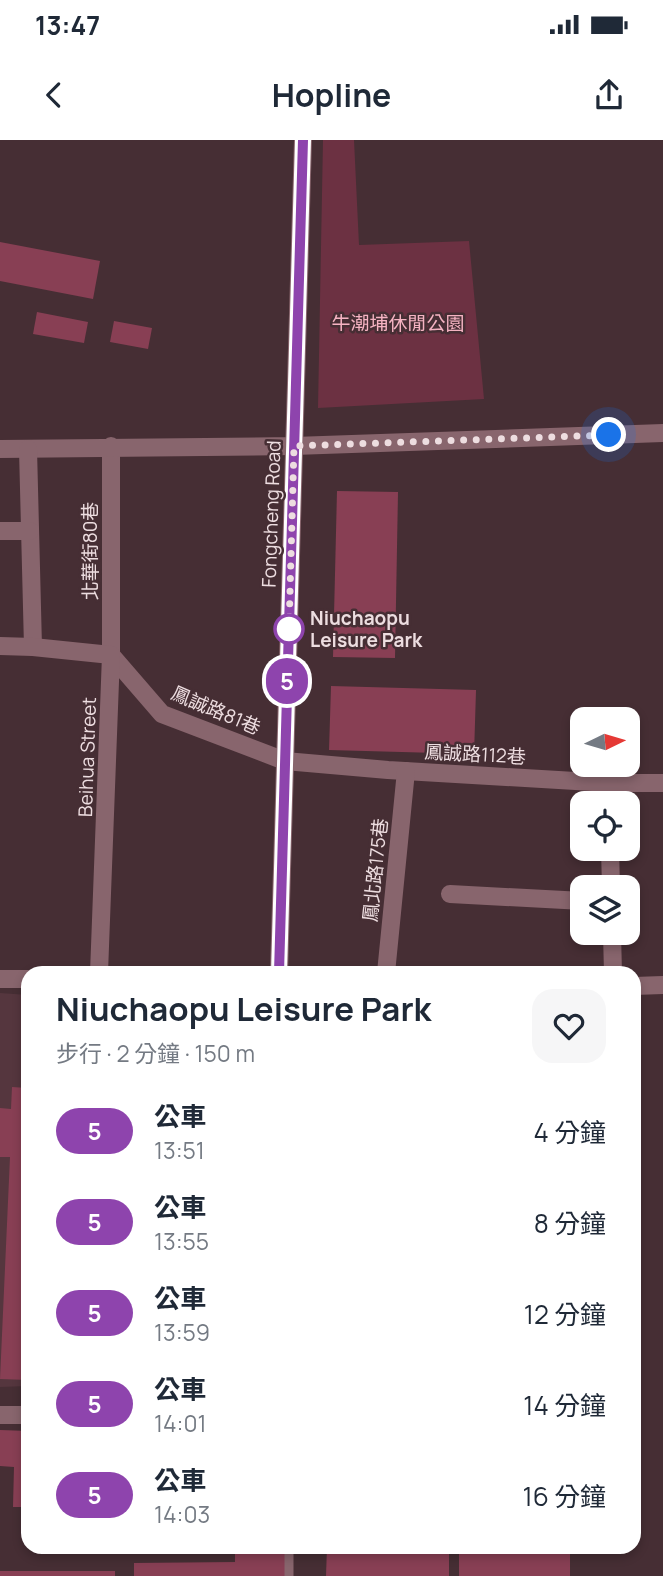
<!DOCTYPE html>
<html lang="zh-TW">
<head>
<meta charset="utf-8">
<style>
	body { margin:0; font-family:Manrope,"Noto Sans TC",sans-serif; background:#f6f6f7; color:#1f2937; height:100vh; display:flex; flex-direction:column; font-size:26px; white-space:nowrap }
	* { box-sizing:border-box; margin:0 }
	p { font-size:23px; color:#747a83 }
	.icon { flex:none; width:38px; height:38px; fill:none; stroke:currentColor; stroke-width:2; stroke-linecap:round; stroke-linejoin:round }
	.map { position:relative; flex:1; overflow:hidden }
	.drawer { position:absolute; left:21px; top:826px; width:620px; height:588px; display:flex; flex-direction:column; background:#fff; border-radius:21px; box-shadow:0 4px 10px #0003 }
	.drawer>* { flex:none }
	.badge { padding:0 14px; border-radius:23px; font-size:24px; line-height:46px }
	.needle { width:46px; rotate:85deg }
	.tools { position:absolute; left:570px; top:567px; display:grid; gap:14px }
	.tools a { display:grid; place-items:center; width:70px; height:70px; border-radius:14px; background:#fff; box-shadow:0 4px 10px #0003; font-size:35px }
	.you { position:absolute; width:35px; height:35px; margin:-18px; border:5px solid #fff; border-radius:50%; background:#1a73e8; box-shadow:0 0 0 10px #1a73e833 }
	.map>.badge { position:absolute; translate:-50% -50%; box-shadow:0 0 0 4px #fff }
	.round { display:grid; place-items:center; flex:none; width:74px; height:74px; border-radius:21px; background:#f6f6f7 }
	.summary { display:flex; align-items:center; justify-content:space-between; height:119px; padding:0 35px }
	h1 { font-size:33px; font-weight:700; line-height:52px }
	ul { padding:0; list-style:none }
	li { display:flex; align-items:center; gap:21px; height:91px; padding:0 35px }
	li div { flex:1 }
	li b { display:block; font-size:26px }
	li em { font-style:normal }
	li .badge { min-width:77px; font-weight:700; text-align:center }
	.status { display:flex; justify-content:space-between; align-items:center; height:49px; padding:0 35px; background:#fff; direction:ltr }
	.status svg { height:19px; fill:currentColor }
	header { display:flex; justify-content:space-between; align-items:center; height:91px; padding:0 35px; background:#fff; font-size:32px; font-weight:700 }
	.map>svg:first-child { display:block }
	.built { fill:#55363e }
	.green { fill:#6c3142 }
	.building { fill:#883f54 }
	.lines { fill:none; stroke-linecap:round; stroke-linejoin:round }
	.lane { stroke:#88656d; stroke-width:9 }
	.street { stroke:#88656d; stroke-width:18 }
	.line-casing { stroke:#fff; stroke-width:16 }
	.line { stroke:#8e44ad; stroke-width:10 }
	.walk { stroke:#eddde0; stroke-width:7; stroke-dasharray:0 12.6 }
	.stop-dot { fill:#fff; stroke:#8e44ad; stroke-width:3.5 }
	.labels { text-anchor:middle; stroke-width:5; stroke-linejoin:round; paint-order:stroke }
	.park-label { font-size:19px; fill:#f5b3c2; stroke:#462e34 }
	.street-label { font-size:19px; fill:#eddde0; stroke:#462e34 }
	.stop-label { font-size:19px; font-weight:bold; fill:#eddde0; stroke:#462e34; text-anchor:start }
</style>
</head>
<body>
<div class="status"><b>13:47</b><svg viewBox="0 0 49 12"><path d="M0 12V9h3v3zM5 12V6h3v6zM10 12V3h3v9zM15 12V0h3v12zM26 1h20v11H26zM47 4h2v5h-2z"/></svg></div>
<header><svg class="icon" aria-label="back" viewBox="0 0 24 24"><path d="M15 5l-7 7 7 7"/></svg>Hopline<svg class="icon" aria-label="share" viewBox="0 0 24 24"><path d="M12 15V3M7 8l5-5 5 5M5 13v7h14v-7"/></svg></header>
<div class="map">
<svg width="663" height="1436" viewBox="0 0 663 1436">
	<rect width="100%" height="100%" fill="#462e34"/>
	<path class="built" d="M0,853L28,855V1246L0,1247Z"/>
	<path class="green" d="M323,0H354L359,105L469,101L484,259L318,268Z"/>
	<g class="building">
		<path d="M0,102L100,121L93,159L0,141Z"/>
		<path d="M37,172L88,182L84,203L33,194Z"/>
		<path d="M114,181L152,188L148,209L110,202Z"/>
		<path d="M337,351L398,352L395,518L333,517Z"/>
		<path d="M331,546L476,550L474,614L329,610Z"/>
		<path d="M12,947L28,948V1240L0,1239L10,1017H0V968L11,969Z"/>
		<path d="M0,1290L28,1291V1367H13L14,1327L0,1326Z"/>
		<path d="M260,1407H285V1436H134V1423L235,1422V1409H260Z"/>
		<path d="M327,1407H449V1436H326Z"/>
		<rect x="459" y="1407" width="111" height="29"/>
		<rect x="0" y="1431" width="115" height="5"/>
	</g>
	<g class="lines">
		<path class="lane" d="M289,1407V1436"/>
		<g class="street">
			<path d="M111,306V515L162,574L285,621L388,630L609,643H663"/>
			<path d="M0,309L294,306L663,293"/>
			<path d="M28,309L33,507"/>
			<path d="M0,391H30"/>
			<path d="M0,506L33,507L111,515L99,833"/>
			<path d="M609,643V663"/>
			<path d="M610,709L611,747"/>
			<path d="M450,754L583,761"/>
			<path d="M612,793L613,833"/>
			<path d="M279,833L303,0"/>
			<path d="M386,833L406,631"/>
			<path d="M0,839H28"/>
			<path d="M634,846L663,845"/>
			<path d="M0,1275H28"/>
		</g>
	</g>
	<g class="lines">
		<g class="line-casing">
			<path id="line" d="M279,833L303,0"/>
		</g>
		<use href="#line" class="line"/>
		<path class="walk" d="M289,489L294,306L609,295"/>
	</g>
	<circle class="stop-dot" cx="289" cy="489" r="14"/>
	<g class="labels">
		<g class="park-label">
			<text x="398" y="190">牛潮埔休閒公園</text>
		</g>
		<g class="street-label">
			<text transform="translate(271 374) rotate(-88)" y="7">Fongcheng Road</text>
			<text transform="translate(90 411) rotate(-90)" y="7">北華街80巷</text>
			<text transform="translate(216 570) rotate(23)" y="7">鳳誠路81巷</text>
			<text transform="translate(475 614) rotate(3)" y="7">鳳誠路112巷</text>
			<text transform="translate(87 617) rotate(-88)" y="7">Beihua Street</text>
			<text transform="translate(375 730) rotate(-84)" y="7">鳳北路175巷</text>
		</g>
		<g class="stop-label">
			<text x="310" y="485">Niuchaopu<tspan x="310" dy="22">Leisure Park</tspan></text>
		</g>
	</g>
</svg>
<div class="tools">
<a><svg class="needle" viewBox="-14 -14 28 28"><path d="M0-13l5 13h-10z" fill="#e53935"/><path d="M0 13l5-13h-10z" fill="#747a83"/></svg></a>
<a><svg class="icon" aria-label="locate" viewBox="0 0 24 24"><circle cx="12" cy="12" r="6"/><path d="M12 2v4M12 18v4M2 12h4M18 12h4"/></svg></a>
<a><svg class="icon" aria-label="layers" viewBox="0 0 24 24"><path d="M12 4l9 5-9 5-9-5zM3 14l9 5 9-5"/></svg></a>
</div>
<div class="you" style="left:609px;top:295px"></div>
<b class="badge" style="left:287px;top:541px;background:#8e44ad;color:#fff">5</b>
<section class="drawer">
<div class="summary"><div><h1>Niuchaopu Leisure Park</h1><p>步行 · 2 分鐘 · 150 m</p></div><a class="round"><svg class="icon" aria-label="heart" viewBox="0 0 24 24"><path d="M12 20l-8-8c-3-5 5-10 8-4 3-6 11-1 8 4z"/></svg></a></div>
<ul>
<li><span class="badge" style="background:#8e44ad;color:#fff">5</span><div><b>公車</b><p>13:51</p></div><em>4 分鐘</em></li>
<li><span class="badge" style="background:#8e44ad;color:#fff">5</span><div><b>公車</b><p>13:55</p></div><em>8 分鐘</em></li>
<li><span class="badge" style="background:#8e44ad;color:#fff">5</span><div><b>公車</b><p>13:59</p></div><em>12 分鐘</em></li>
<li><span class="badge" style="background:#8e44ad;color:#fff">5</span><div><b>公車</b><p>14:01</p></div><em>14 分鐘</em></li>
<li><span class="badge" style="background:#8e44ad;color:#fff">5</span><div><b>公車</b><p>14:03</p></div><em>16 分鐘</em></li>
</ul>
</section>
</div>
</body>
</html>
